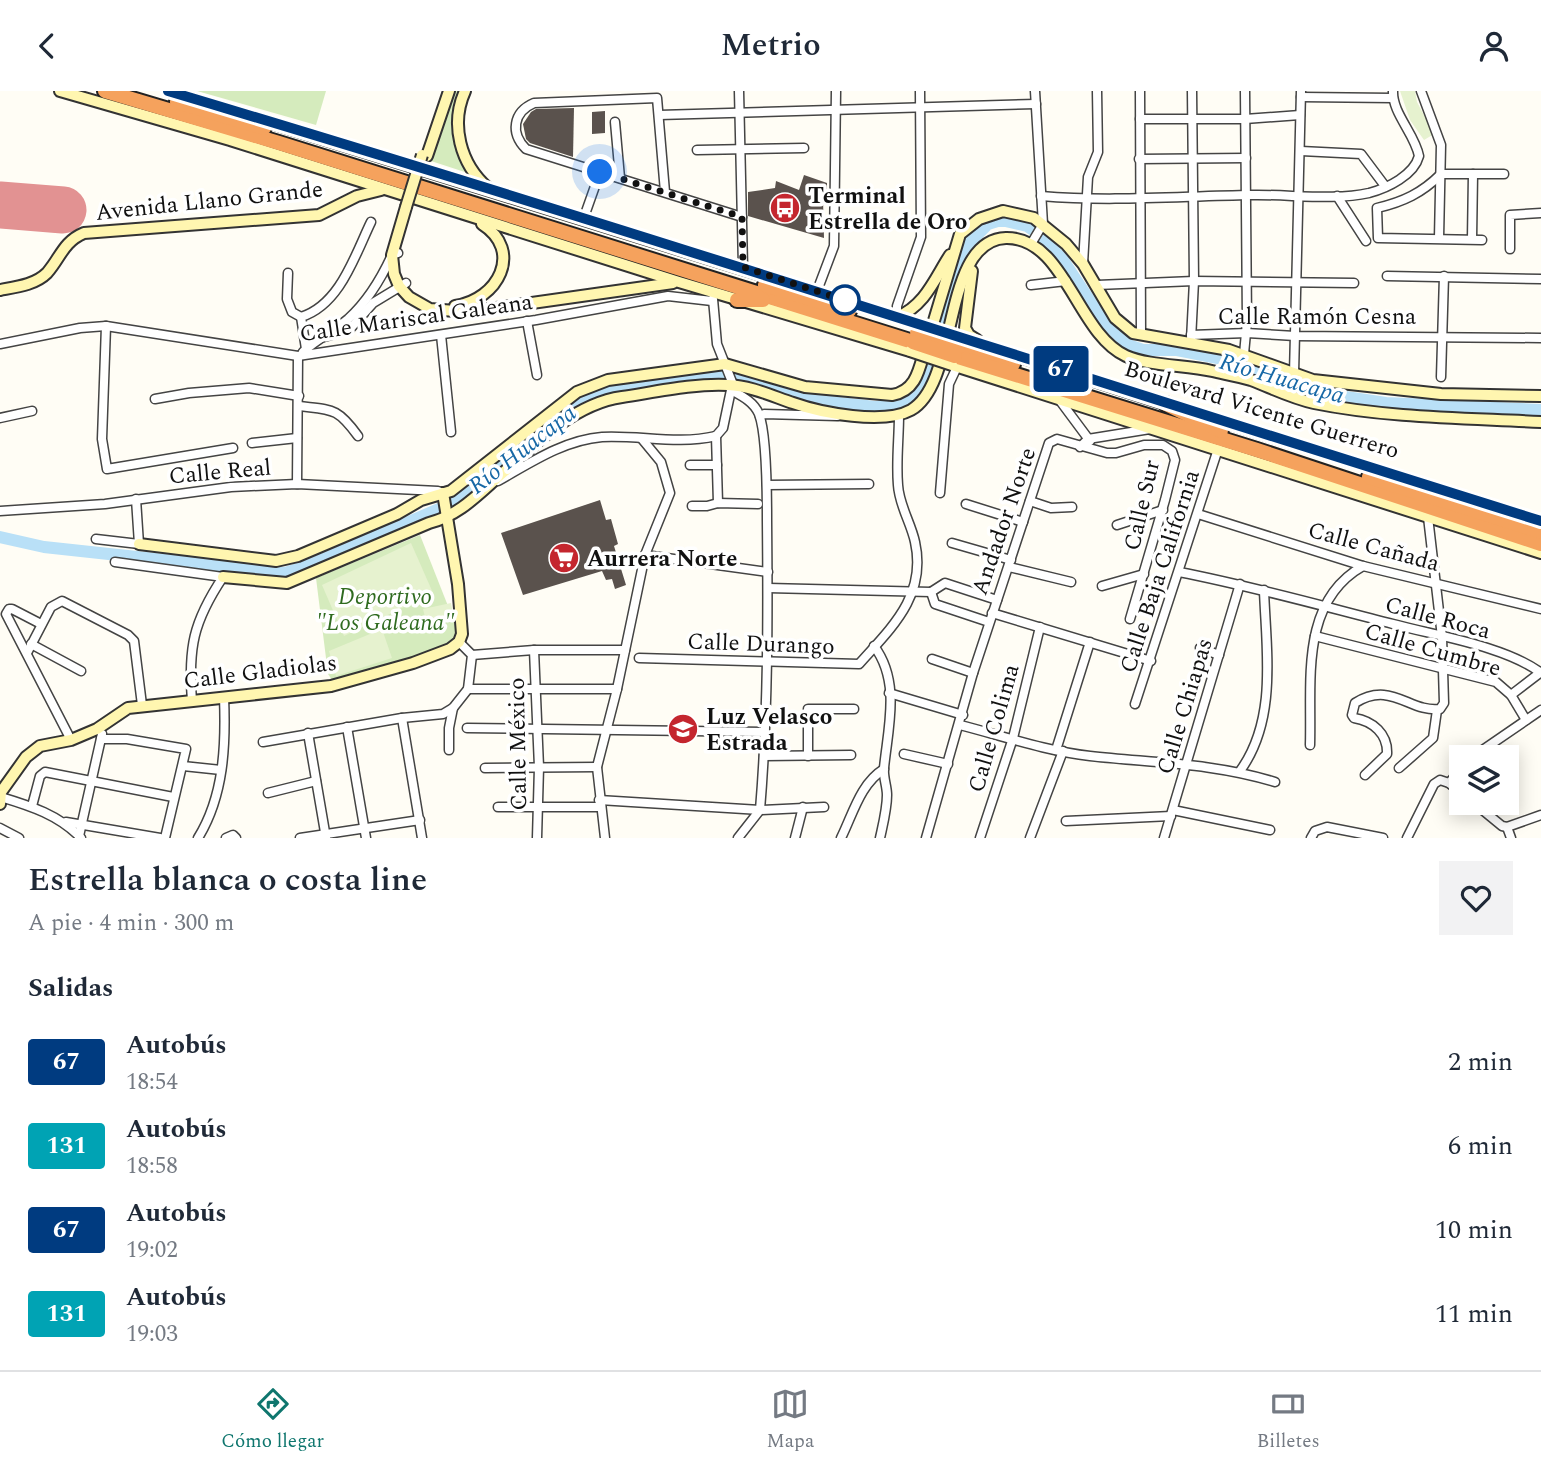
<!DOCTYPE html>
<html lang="es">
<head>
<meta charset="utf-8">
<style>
	body { margin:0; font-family:Spectral,serif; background:#f2f2f3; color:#1f2937; height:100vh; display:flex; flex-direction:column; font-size:26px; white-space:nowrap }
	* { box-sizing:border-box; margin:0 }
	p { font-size:23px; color:#747a83 }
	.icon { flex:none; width:38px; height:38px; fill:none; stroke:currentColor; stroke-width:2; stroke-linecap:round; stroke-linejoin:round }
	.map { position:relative; height:747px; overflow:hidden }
	.side { display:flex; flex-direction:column; background:#fff; flex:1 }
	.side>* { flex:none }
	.badge { padding:0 14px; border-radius:5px; font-size:24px; line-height:46px }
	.fabs { position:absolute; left:1449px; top:654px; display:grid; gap:14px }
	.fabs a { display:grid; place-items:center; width:70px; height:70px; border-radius:0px; background:#fff; box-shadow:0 4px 18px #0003; font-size:35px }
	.you { position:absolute; width:35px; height:35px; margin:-18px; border:5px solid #fff; border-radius:50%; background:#1a73e8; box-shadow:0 0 0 10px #1a73e833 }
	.map>.badge { position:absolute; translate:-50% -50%; box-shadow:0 0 0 4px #fff }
	h2 { padding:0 28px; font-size:26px; line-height:63px }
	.round { display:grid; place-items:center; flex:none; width:74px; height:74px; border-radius:0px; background:#f2f2f3 }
	.summary { display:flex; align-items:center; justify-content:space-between; height:119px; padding:0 28px }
	h1 { font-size:33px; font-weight:600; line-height:52px }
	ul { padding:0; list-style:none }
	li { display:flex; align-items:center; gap:21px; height:84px; padding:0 28px }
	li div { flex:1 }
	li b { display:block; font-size:26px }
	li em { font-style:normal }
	li .badge { min-width:77px; font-weight:700; text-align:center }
	header { display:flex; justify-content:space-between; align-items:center; height:91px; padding:0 28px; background:#fff; font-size:32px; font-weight:600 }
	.tabs { display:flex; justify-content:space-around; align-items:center; height:98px; border-top:2px solid #e0e1e3; background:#fff; font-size:19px; color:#747a83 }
	.tabs a { display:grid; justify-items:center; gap:4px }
	.tabs .selected { color:#0f766e }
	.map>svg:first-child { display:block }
	.green { fill:#d5ebbd }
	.pitch { fill:#e6f2cf }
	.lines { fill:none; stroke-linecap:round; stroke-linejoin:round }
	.river { stroke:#b9e0f7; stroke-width:12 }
	.runway { stroke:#e29292; stroke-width:47 }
	.building { fill:#5a524d }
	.street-casing { stroke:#444; stroke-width:11 }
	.secondary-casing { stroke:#333; stroke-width:14 }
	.highway-casing { stroke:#222; stroke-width:18 }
	.street { stroke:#fff; stroke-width:8 }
	.secondary { stroke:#fff6b0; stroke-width:10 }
	.highway { stroke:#f5a25d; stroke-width:14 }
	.secondary-bridge-casing { stroke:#333; stroke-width:14; stroke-linecap:butt }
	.highway-bridge-casing { stroke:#222; stroke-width:18; stroke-linecap:butt }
	.secondary-bridge { stroke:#fff6b0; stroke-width:10 }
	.highway-bridge { stroke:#f5a25d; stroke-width:14 }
	.line-casing { stroke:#fff; stroke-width:16 }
	.line { stroke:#003b80; stroke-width:10 }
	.walk { stroke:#111; stroke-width:7; stroke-dasharray:0 12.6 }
	.stop-dot { fill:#fff; stroke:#003b80; stroke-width:3.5 }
	.labels { text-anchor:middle; stroke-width:7; stroke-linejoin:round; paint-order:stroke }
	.poi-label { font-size:23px; font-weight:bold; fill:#111; stroke:#fff; text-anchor:start }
	.street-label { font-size:23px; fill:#111; stroke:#fff }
	.park-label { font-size:23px; font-style:italic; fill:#2f6b1f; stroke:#fff }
	.water-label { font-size:24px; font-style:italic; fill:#1768a6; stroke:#fff }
</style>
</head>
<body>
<header><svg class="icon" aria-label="back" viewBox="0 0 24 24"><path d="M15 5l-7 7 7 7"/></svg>Metrio<svg class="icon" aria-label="person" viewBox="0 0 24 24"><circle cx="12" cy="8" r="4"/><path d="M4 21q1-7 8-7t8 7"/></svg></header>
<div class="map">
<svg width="1541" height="747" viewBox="0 0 1541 747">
	<rect width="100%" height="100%" fill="#fffdf5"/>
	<g class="green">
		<path d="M197,0H326L316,34Z"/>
		<path d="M453,0H462L457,22L474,84L431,70Z"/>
		<path d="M420,444L461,548L336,595L328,583L316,487Z"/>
	</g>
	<g class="pitch">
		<path d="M1400,0H1415L1417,11L1434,43L1424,49L1410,29Z"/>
		<path d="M411,452L433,502L344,545L322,494Z"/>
		<path d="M451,512L454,527L427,534L423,518Z"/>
		<path d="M382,538L392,567L336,585L329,560Z"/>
	</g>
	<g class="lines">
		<path class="river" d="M0,446L44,456L285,482L307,475L455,411L551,332L585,309L616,297L737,284L814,309L875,316L902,315L921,299L968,153L988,133L1001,129L1027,135L1039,143L1063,169L1102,228L1128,254L1143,259H1177L1233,270L1298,298L1319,302L1386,312L1541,319"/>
		<path class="runway" d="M0,114L63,119"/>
	</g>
	<g class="building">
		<path d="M574,17L573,66L530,52L526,48L523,33L531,21L536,18Z"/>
		<path d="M605,20V42L592,43V21Z"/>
		<path d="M804,84L827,92V109L823,108L824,147L748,125V101L775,97L776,90L799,99Z"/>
		<path d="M600,409L606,429L611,428L618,453L614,455L626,494L615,498L612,488L606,489L602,480L523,504L501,442Z"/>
	</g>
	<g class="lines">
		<g class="street-casing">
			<g id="street">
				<path d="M739,0L743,176"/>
				<path d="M1140,0L1141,244"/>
				<path d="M1421,0L1441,54L1439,147"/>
				<path d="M1301,6L1393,7"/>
				<path d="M659,24L1036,13"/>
				<path d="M1140,28H1245L1300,24"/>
				<path d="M615,31L620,87"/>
				<path d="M697,59L804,57"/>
				<path d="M1301,60L1361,63L1385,95"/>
				<path d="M1139,68L1246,67"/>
				<path d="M1441,83C1422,102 1403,111 1377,117L1378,147L1482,149"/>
				<path d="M1441,83H1504"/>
				<path d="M665,101L657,7L534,12C513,21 510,42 526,58L742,126"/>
				<path d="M1041,105C1111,111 1181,105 1251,104C1289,103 1334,110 1369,102C1388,97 1414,84 1419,65C1415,43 1392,22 1393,0"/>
				<path d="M1337,105L1366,150"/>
				<path d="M583,129L600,81"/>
				<path d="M1472,148L1473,83"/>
				<path d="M1031,153L1043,133L1035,0"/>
				<path d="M1510,158V124L1541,122"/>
				<path d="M1083,173L1088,86L1098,61L1097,0"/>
				<path d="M288,182L287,208L292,221L301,226"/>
				<path d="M1387,185L1541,188"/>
				<path d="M1031,194L1066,190"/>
				<path d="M1097,194L1194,190L1354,192"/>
				<path d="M817,200L834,155L836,0"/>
				<path d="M713,208L717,253L732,291L731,299C742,305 754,311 759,323C767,344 767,405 767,430C768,526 768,623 760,719"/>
				<path d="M897,226V215L921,146L920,0"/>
				<path d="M527,230L537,284"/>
				<path d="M106,235L102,348L107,378L233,357"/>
				<path d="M441,244L451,341"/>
				<path d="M1191,244L1247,242L1295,245L1541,247"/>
				<path d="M324,246L349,239L373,212L406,192"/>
				<path d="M1191,249L1194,190L1192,0"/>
				<path d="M0,253L80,237L106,235L298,265L536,229L668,205L712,210"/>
				<path d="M306,258L301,226C340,214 355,164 371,131"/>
				<path d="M303,261C317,248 334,240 348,228C368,210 381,188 392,164L398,162"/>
				<path d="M1244,263L1247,231L1245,0"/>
				<path d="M1294,283L1301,0"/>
				<path d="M1441,286L1444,185"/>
				<path d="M1058,307L1090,350"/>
				<path d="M155,308L189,302L249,297L299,305"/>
				<path d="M299,315C332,319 337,316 358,345"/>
				<path d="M760,325L764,323L837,325"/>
				<path d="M0,327L32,320"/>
				<path d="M716,345L718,412"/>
				<path d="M716,345L723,337L731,299"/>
				<path d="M252,352L297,347"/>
				<path d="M1080,356L1088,348L1150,338"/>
				<path d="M690,374H717"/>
				<path d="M498,390C530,372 564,349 602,346C641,344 677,354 716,345"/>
				<path d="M297,393L298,265"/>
				<path d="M767,394L869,393"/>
				<path d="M940,402L949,293L957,276"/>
				<path d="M1030,410L1051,417L1072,416"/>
				<path d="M966,413L1023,431"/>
				<path d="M692,415H707L718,412L758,413"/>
				<path d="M0,420L105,413L231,396L297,393L438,400L443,402"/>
				<path d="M1198,423L1363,475L1541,518"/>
				<path d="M1117,434L1163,419"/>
				<path d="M96,448L139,453L136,408"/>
				<path d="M952,452L1011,469"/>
				<path d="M645,464L768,481"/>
				<path d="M115,471L223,486C193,531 188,557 192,610"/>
				<path d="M1009,476L1071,491"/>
				<path d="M1179,481C1252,495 1322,515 1393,533C1437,545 1505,555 1541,582"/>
				<path d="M1102,495L1144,483"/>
				<path d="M768,497L931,501"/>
				<path d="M931,501L945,492L997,509"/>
				<path d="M931,501L935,513L989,531"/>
				<path d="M992,522L1151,570"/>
				<path d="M41,533L12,518H9L6,523L71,649"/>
				<path d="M1315,545L1496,591L1511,604L1526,629"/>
				<path d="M31,553L81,580"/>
				<path d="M874,555C901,591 888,636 884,677C883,686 887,695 887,704C887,718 883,733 880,747"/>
				<path d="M1200,557L1219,564"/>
				<path d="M534,559L539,676L537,747"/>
				<path d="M27,562L51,516L62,510L128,544L134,550L142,614"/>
				<path d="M472,564L534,559H625"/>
				<path d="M639,567L859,573C891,537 927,505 915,451C911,432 899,414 898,394C896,371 899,347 899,324"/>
				<path d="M932,568L973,582"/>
				<path d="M468,598H617"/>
				<path d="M889,602L963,624"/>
				<path d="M1511,604L1541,581"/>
				<path d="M1135,613L1218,358"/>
				<path d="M402,627L422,747"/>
				<path d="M960,634C1003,645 1046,660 1090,665C1153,672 1214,672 1275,691"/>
				<path d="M347,636L366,747"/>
				<path d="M467,637L765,641"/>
				<path d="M308,642L326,747"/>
				<path d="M101,648H127L186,658L165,747"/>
				<path d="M263,651L402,627L443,623L453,617L468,598L472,564L459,551"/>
				<path d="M1310,654C1312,591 1299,511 1363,475"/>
				<path d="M449,659V637L453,617"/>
				<path d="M1056,659L1090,551"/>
				<path d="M904,663L948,673"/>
				<path d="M764,665L851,664"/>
				<path d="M808,665V618H854"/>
				<path d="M1471,667L1541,619"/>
				<path d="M183,675L221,679"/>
				<path d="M485,677L597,676"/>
				<path d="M1399,677L1433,647L1437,619"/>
				<path d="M1240,680C1278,628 1266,558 1264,499"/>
				<path d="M1365,684L1387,663C1388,643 1373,630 1354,627L1352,624L1355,612C1391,589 1410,622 1440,618L1444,612L1442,546L1428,426"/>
				<path d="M1449,692L1461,678"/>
				<path d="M268,702L316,690"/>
				<path d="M1,706C31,715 59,724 81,747"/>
				<path d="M599,709L760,719L824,716"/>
				<path d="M1474,712L1502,735L1507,736L1541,724"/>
				<path d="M32,715L40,685L45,681L173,706"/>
				<path d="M498,716H601"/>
				<path d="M1173,719L1270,739"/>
				<path d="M1066,730L1171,725"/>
				<path d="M66,731L160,747"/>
				<path d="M1507,736L1511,747"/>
				<path d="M0,737L19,747"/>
				<path d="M79,745L102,643"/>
				<path d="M198,747C224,705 226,654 224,606"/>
				<path d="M226,747L233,744L236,747"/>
				<path d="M300,747L420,729"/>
				<path d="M605,747L597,676L617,598L645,464L670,402L661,371L642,348"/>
				<path d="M738,747L760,719"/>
				<path d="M795,747L803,716"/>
				<path d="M841,747C853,723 860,693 884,678"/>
				<path d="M926,747L973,582L1049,352L1057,348L1107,362H1116L1144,354H1163L1172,360L1175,369L1165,409L1130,528"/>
				<path d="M980,747L1013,647L1040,536"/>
				<path d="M1030,747L1063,660"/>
				<path d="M1164,747L1240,493"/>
				<path d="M1311,747L1315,740L1327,736L1383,747"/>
				<path d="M1407,747L1434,693L1440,689L1449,692L1461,702"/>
			</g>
		</g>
		<g class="secondary-casing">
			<g id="secondary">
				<path d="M60,0L230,49L679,191L910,260"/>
				<path d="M168,0C420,76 671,155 922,234"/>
				<path d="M465,0C450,33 460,73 488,97"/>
				<path d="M427,65L449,0"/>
				<path d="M406,116L392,164L394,183L399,195L409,206L430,218L468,221L673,192"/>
				<path d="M972,180L965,237L969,244L977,249"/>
				<path d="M0,199C16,196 35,194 47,182C61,166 63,151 84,142L319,124L357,105L381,99"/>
				<path d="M455,215C498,209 524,160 482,133"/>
				<path d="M897,226C925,215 935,187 950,164"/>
				<path d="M930,243L960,143L979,128L1003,120L1034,127L1066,153L1083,173L1115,227L1133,242L1229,259L1313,289L1441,303L1541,305"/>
				<path d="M962,247L1171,315"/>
				<path d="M952,274L1541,462"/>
				<path d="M1196,322L1541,430"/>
				<path d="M139,453L276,470L298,465L397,423L421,409L451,400L577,301L608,289L725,273L805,296L892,304C916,300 919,279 925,258"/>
				<path d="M223,486L287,492L429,432C461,424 480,401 505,380C537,350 577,312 622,306C655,301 696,292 728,294C751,295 772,305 793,312C821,322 884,334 911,319C960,291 941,149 1006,147C1065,146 1077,243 1126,265C1149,275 1186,274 1212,280C1225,283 1238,285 1251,289C1272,297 1291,307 1314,312C1388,327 1466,327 1541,331"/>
				<path d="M0,713L1,701L26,666L40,655L71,649L97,638L128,617L331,595L413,572L450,558L459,551L462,543L458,493L443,402"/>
			</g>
		</g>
		<g class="highway-casing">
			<g id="highway">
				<path d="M105,0L279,52L913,251"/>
				<path d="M177,11L264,37"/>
				<path d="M765,194L849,220"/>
				<path d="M737,209H763"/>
				<path d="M959,256L1013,273"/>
				<path d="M955,265L1257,359L1541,453"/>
				<path d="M1166,313L1221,340"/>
				<path d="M1369,386L1541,441"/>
			</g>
		</g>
		<use href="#street" class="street"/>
		<use href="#secondary" class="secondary"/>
		<use href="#highway" class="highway"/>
		<g class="secondary-bridge-casing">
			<g id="secondary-bridge">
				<path d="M406,116L422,64"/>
				<path d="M922,234L962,247"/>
				<path d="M910,260L952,274"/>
			</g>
		</g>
		<g class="highway-bridge-casing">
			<g id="highway-bridge">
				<path d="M917,242L959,256"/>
				<path d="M913,251L955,265"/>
			</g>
		</g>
		<use href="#secondary-bridge" class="secondary-bridge"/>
		<use href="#highway-bridge" class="highway-bridge"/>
	</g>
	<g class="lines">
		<g class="line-casing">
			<path id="line" d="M168,0C627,137 1083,287 1541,430"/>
		</g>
		<use href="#line" class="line"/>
		<path class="walk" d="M600,81L742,126L743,176L853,212L845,209"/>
	</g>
	<defs>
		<g id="bus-disc" transform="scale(1.575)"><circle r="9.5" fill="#c4262e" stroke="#fff"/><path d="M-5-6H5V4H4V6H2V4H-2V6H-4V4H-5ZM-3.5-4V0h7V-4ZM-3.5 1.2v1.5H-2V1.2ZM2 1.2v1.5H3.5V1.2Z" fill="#fff"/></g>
		<g id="supermarket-disc" transform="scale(1.575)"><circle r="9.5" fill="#c4262e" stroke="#fff"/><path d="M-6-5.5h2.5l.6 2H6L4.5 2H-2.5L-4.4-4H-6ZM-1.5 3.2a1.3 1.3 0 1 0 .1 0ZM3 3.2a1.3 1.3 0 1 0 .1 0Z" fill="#fff"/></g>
		<g id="school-disc" transform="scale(1.575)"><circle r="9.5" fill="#c4262e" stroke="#fff"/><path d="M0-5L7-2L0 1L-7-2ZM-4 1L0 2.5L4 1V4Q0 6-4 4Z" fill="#fff"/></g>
	</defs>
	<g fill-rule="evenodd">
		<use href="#bus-disc" x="785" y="117"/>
		<use href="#supermarket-disc" x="564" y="467"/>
		<use href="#school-disc" x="683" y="638"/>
	</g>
	<circle class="stop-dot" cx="845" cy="209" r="14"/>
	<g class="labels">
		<g class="poi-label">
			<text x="808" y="112">Terminal<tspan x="808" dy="26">Estrella de Oro</tspan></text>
			<text x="587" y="475">Aurrera Norte</text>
			<text x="706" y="633">Luz Velasco<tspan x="706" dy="26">Estrada</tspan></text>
		</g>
		<g class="street-label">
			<text transform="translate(209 109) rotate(-6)" y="8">Avenida Llano Grande</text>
			<text x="1317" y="233">Calle Ramón Cesna</text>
			<text transform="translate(416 226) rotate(-8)" y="8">Calle Mariscal Galeana</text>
			<text transform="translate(1262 318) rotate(17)" y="8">Boulevard Vicente Guerrero</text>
			<text transform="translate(220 380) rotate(-5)" y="8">Calle Real</text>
			<text transform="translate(1141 414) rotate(-77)" y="8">Calle Sur</text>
			<text transform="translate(1003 430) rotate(-71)" y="8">Andador Norte</text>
			<text transform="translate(1374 455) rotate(15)" y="8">Calle Cañada</text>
			<text transform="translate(1159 480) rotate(-72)" y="8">Calle Baja California</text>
			<text transform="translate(1438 526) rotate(15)" y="8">Calle Roca</text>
			<text transform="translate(761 552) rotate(2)" y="8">Calle Durango</text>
			<text transform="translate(1433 558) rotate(16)" y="8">Calle Cumbre</text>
			<text transform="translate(260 580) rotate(-7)" y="8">Calle Gladiolas</text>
			<text transform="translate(1184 615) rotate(-73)" y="8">Calle Chiapas</text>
			<text transform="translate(993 637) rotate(-74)" y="8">Calle Colima</text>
			<text transform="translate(517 653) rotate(-91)" y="8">Calle México</text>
		</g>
		<g class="park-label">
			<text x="385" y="513">Deportivo<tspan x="385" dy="26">"Los Galeana"</tspan></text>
		</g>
		<g class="water-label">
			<text transform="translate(1282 287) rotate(16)" y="8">Río Huacapa</text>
			<text transform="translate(522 358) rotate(-38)" y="8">Río Huacapa</text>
		</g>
	</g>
</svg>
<div class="fabs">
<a><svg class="icon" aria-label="layers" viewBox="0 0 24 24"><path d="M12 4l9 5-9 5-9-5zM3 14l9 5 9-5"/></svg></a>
</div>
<div class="you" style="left:600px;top:81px"></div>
<b class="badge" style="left:1061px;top:278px;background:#003b80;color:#fff">67</b>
</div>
<section class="side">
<div class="summary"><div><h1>Estrella blanca o costa line</h1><p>A pie · 4 min · 300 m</p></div><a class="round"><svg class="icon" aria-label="heart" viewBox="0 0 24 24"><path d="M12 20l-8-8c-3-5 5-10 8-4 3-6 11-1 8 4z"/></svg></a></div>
<h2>Salidas</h2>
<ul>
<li><span class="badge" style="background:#003b80;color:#fff">67</span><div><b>Autobús</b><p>18:54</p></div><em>2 min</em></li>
<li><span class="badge" style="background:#00a3b4;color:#fff">131</span><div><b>Autobús</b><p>18:58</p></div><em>6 min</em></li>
<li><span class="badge" style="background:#003b80;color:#fff">67</span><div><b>Autobús</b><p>19:02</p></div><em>10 min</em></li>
<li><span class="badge" style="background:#00a3b4;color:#fff">131</span><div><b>Autobús</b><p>19:03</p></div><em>11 min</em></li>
</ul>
</section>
<nav class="tabs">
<a class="selected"><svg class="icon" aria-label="directions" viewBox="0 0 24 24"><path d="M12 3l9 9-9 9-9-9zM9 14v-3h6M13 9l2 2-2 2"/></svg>Cómo llegar</a>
<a><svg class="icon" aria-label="map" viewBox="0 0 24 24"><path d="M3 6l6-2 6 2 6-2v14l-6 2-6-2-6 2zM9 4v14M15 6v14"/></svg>Mapa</a>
<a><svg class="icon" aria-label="tickets" viewBox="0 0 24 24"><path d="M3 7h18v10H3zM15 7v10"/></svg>Billetes</a>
</nav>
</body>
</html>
